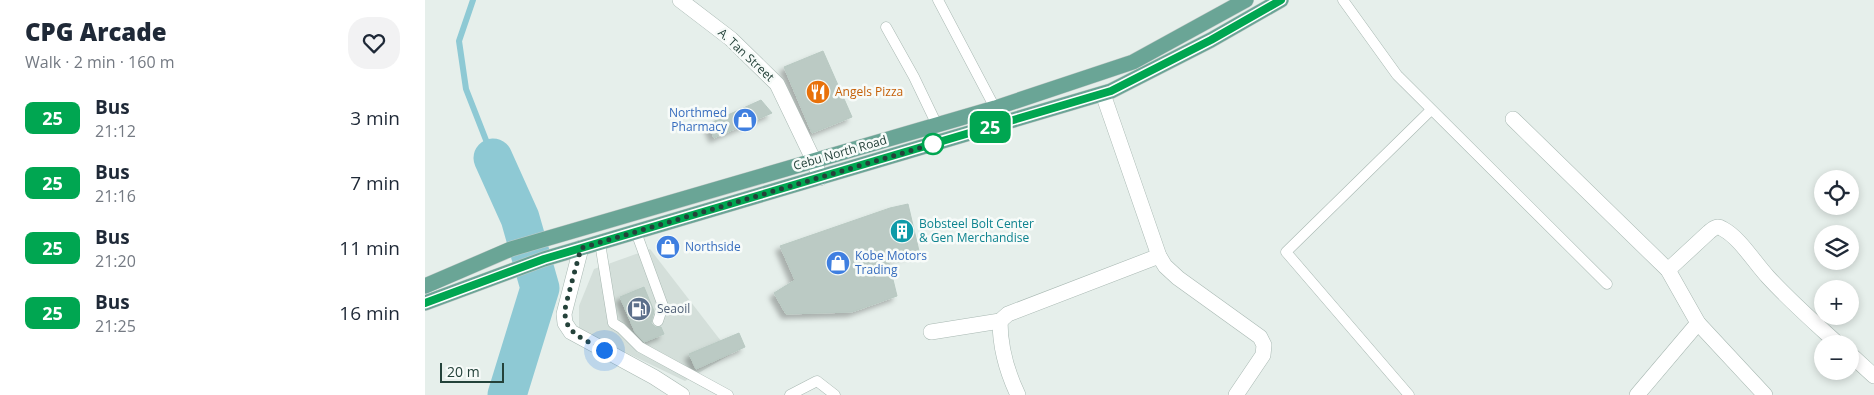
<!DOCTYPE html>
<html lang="en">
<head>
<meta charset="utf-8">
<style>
	body { margin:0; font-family:"Open Sans",sans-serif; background:#f2f2f3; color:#1f2937; height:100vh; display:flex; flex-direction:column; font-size:19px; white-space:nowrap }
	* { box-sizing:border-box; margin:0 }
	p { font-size:16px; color:#747a83 }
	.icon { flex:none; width:28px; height:28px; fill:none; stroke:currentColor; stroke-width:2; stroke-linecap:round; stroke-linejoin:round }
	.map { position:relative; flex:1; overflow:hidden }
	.drawer { display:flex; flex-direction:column; background:#fff; width:425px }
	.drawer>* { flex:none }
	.badge { padding:0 10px; border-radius:8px; font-size:18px; line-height:32px }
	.tools { position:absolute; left:1389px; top:170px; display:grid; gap:10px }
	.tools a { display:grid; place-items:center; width:45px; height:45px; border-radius:50%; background:#fff; box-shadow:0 2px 8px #0003; font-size:25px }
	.scale { position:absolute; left:15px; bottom:12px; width:64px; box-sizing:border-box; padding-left:5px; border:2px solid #24423a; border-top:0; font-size:14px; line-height:18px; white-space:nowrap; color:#24423a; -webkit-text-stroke:4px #f7fbf9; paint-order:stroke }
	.you { position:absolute; width:25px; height:25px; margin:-12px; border:4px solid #fff; border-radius:50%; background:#1a73e8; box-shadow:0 0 0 8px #1a73e833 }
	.map>.badge { position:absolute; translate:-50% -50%; box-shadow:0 0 0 2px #fff }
	.round { display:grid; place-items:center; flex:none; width:52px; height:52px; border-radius:20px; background:#f2f2f3 }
	.headline { display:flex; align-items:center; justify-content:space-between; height:85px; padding:0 25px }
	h1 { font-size:24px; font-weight:800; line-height:38px }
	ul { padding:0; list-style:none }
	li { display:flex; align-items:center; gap:15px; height:65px; padding:0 25px }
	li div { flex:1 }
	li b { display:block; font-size:19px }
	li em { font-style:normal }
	li .badge { min-width:55px; font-weight:700; text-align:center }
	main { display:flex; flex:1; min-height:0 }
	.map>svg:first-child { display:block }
	.built { fill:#d4dfda }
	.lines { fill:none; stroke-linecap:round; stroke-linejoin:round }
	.stream { stroke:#8ec9d4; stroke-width:6 }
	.river { stroke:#8ec9d4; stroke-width:39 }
	.building { fill:#bbcac4; stroke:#b8c9c2; filter:url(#shadow) }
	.lane-casing { stroke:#a8b8b2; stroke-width:11 }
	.street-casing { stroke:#a8b8b2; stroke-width:16 }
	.primary-casing { stroke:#c2cac8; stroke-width:16 }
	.lane { stroke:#fff; stroke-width:10 }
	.street { stroke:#fff; stroke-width:15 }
	.primary { stroke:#6aa596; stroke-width:15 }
	.line-casing { stroke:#fff; stroke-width:11 }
	.line { stroke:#00a651; stroke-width:8 }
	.walk { stroke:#24423a; stroke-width:5; stroke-dasharray:0 9 }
	.stop-dot { fill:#fff; stroke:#00a651; stroke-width:2.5 }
	.labels { text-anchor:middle; stroke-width:5; stroke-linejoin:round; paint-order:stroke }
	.street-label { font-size:12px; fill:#24423a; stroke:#f7fbf9 }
	.food-label { font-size:12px; fill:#c56008; stroke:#f7fbf9; text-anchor:start }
	.shop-label { font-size:12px; fill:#366cbe; stroke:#f7fbf9; text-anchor:start }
	.culture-label { font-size:12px; fill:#0d838f; stroke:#f7fbf9; text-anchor:start }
	.service-label { font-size:12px; fill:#4e5e75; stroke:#f7fbf9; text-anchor:start }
</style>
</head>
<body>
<main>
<section class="drawer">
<div class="headline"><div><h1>CPG Arcade</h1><p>Walk · 2 min · 160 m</p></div><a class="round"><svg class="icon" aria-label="heart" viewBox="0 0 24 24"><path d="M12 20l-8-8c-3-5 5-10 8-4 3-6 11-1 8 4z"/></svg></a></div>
<ul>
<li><span class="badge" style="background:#00a651;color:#fff">25</span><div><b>Bus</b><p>21:12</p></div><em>3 min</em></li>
<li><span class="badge" style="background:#00a651;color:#fff">25</span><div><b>Bus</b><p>21:16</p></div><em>7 min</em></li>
<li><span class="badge" style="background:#00a651;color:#fff">25</span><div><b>Bus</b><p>21:20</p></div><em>11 min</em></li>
<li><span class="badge" style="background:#00a651;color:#fff">25</span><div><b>Bus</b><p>21:25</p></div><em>16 min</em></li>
</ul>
</section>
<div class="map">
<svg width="1449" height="395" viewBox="0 0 1449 395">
	<defs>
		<filter id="shadow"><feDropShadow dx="-4.5" dy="4.5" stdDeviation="2.5" flood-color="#0004"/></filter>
	</defs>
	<rect width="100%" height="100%" fill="#e6efeb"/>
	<path class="built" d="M225,249L306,354L260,381L154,330V306L169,269Z"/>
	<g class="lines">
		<path class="stream" d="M48,0L34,41L41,89L68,158"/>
		<path class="river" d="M68,158L95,218L115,288L82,395"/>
	</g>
	<g class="building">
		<path d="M398,51L427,117L387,133L359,67Z"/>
		<path d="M336,100L347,113L289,138L283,124Z"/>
		<path d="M483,204L494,251L463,259L472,296L427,312L361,314L349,293L370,280L355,246L465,208Z"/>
		<path d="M219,287L229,311L226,323L230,327H236L239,334L219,342L210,332L195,297Z"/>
		<path d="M314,333L320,347L271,369L264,354Z"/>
	</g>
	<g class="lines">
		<g class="lane-casing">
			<g id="lane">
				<path d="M513,0L570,108"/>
				<path d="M918,0L972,75L1182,284"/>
				<path d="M461,27L489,77L512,125"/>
				<path d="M211,232L238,306L233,321"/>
				<path d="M175,243L188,323L196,328L215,347L303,395"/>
				<path d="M365,395L392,381L410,395"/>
				<path d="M984,395L861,252L1006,110"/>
			</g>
		</g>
		<g class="street-casing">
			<g id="street">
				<path d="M255,0L306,39L352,84L389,161L395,178"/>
				<path d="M678,94L734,256L740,266L753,278L835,337L839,345L838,355L811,395"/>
				<path d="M1088,119L1243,270L1273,323L1340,395"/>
				<path d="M156,248L139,314L140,323L146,332L229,377L257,395"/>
				<path d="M1243,270L1284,232C1289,228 1292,225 1298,229C1315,238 1329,262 1343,277C1365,301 1389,322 1413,344"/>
				<path d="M575,321C575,347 582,372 593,395"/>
				<path d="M506,332L575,321L583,314L734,256"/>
				<path d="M1425,354L1449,376"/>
				<path d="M1212,395L1273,323"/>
			</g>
		</g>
		<g class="primary-casing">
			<g id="primary">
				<path d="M0,286L86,249L570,108L708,62L821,0"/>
				<path d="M0,303L119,259L686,91L786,40L856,0"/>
			</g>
		</g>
		<use href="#lane" class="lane"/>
		<use href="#street" class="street"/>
		<use href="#primary" class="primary"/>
	</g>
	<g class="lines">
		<g class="line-casing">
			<path id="line" d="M0,303L119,259L686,91L786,40L856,0"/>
		</g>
		<use href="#line" class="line"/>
		<path class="walk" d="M179,350C158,338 135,333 141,304L156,248L515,142L508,144"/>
	</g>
	<defs>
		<g id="restaurant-disc" transform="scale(1.25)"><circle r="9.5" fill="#e8710a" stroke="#f7fbf9"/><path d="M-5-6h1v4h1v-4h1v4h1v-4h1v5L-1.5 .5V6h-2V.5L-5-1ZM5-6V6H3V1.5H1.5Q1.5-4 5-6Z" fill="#fff"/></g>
		<g id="shop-disc" transform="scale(1.25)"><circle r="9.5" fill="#3f7fe0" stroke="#f7fbf9"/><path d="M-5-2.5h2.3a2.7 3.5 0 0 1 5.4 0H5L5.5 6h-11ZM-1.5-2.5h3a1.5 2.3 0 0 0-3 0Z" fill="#fff"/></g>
		<g id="building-disc" transform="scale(1.25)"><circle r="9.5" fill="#0f9aa8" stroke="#f7fbf9"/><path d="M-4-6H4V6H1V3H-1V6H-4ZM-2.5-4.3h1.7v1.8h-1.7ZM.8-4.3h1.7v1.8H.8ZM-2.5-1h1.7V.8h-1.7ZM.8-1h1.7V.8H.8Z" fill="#fff"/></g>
		<g id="fuel-disc" transform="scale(1.25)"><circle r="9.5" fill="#5c6f8a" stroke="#f7fbf9"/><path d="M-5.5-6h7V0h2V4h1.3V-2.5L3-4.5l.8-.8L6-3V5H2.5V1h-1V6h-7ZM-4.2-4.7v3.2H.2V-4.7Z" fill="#fff"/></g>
	</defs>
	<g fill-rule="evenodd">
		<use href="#restaurant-disc" x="393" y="92"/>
		<use href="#shop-disc" x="320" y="120"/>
		<use href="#building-disc" x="477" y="231"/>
		<use href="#shop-disc" x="243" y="247"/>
		<use href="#shop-disc" x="413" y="263"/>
		<use href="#fuel-disc" x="214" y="309"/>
	</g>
	<circle class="stop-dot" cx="508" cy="144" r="10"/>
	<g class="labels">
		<g class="street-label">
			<text transform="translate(321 55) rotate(43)" y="4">A. Tan Street</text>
			<text transform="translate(415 153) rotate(-16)" y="4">Cebu North Road</text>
		</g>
		<g class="food-label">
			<text x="410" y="96">Angels Pizza</text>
		</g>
		<g class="shop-label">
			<text x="302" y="117" text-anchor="end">Northmed<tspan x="302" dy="14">Pharmacy</tspan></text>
			<text x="260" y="251">Northside</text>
			<text x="430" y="260">Kobe Motors<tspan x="430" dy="14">Trading</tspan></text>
		</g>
		<g class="culture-label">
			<text x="494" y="228">Bobsteel Bolt Center<tspan x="494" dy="14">&amp; Gen Merchandise</tspan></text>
		</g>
		<g class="service-label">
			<text x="232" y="313">Seaoil</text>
		</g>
	</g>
</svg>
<div class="tools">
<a><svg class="icon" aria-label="locate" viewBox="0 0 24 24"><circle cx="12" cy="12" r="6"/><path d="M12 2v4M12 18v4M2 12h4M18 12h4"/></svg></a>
<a><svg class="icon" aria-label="layers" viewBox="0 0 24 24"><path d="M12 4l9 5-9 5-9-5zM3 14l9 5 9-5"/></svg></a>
<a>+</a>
<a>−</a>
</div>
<div class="scale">20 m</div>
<div class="you" style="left:179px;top:350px"></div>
<b class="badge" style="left:565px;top:127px;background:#00a651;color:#fff">25</b>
</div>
</main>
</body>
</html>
